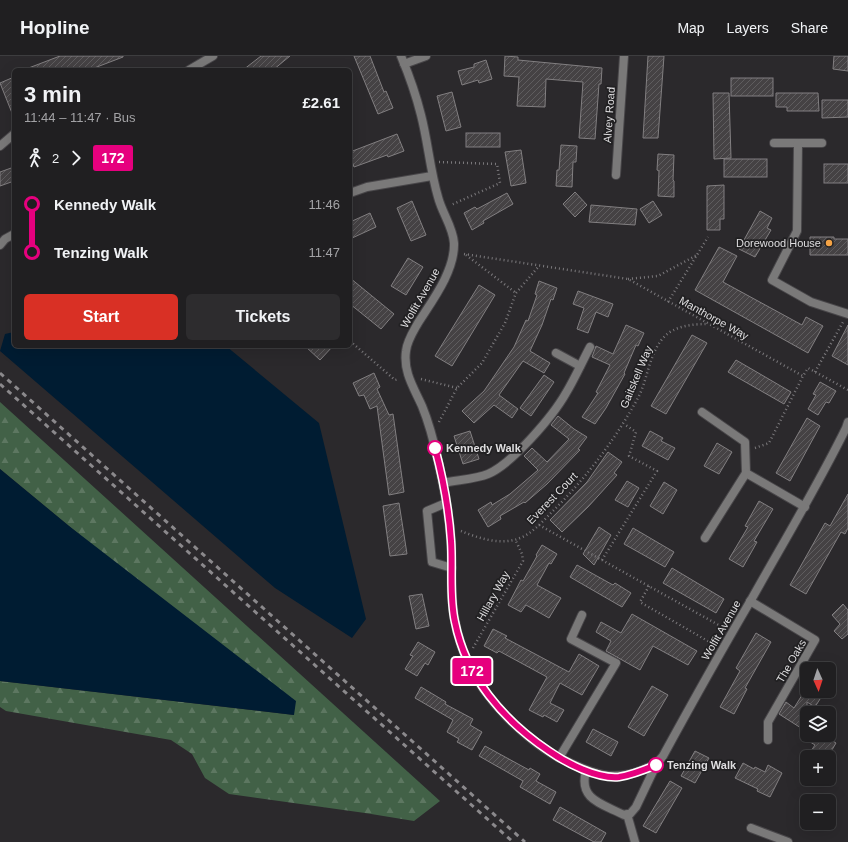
<!DOCTYPE html>
<html lang="en">
<head>
<meta charset="utf-8">
<style>
	body { margin:0; font-family:Arial,sans-serif; background:#2d2c2e; color:#f1f3f6; height:100vh; display:flex; flex-direction:column; font-size:15px; white-space:nowrap }
	* { box-sizing:border-box; margin:0 }
	p { font-size:13px; color:#a2a2a5 }
	.icon { flex:none; width:22px; height:22px; fill:none; stroke:currentColor; stroke-width:2; stroke-linecap:round; stroke-linejoin:round }
	.map { position:relative; flex:1; overflow:hidden }
	.panel { position:absolute; left:12px; top:12px; width:340px; height:280px; display:flex; flex-direction:column; background:#201f21; border-radius:6px; box-shadow:0 4px 16px #0002,0 0 0 1px #3d3d3f }
	.panel>* { flex:none }
	.badge { padding:0 8px; border-radius:3px; font-size:14px; line-height:26px }
	.needle { width:26px; rotate:177deg }
	.buttons { position:absolute; left:800px; top:606px; display:grid; gap:8px }
	.buttons a { display:grid; place-items:center; width:36px; height:36px; border-radius:6px; background:#201f21; box-shadow:0 4px 16px #0002,0 0 0 1px #3d3d3f; font-size:20px }
	.map>.badge { position:absolute; translate:-50% -50%; box-shadow:0 0 0 2px #fff }
	.legs { display:flex; align-items:center; gap:6px; height:44px; padding:0 12px; font-size:13px }
	.legs p { margin-inline-start:auto }
	.headline { display:flex; align-items:center; justify-content:space-between; height:68px; padding:0 12px }
	h1 { font-size:22px; font-weight:700; line-height:30px }
	.primary-button { display:flex; gap:8px; margin-top:auto; padding:8px 12px }
	.primary-button a { flex:1; height:46px; border-radius:6px; background:#d93025; color:#fff; font-size:16px; font-weight:700; line-height:46px; text-align:center }
	.primary-button a+a { background:#2d2c2e; color:#f1f3f6 }
	ul { padding:0 12px; list-style:none }
	li { display:flex; align-items:center; gap:14px; height:48px; font-size:15px }
	li i { display:grid; place-items:center; width:6px; height:100%; margin:0 5px; background:currentColor }
	li i::after { content:''; width:10px; height:10px; margin:-5px; border:3px solid; border-radius:50%; background:#201f21 }
	li p { margin-inline-start:auto }
	li:first-child i { background:linear-gradient(#0000 50%,currentColor 0) }
	li:last-child i { background:linear-gradient(currentColor 50%,#0000 0) }
	header { display:flex; align-items:center; gap:24px; box-sizing:border-box; height:56px; padding:0 20px; background:#201f21; border-bottom:1px solid #3d3d3f }
	header strong { font-size:19px }
	nav { display:flex; gap:22px; margin-inline-start:auto; font-size:14px }
	.map>svg:first-child { display:block }
	.forest { fill:url(#forest-firs) }
	.water { fill:#001c32 }
	.building { fill:url(#building-hatch); stroke:#827f81 }
	.lines { fill:none; stroke-linecap:round; stroke-linejoin:round }
	.service-casing { stroke:#484649; stroke-width:10 }
	.minor-casing { stroke:#484649; stroke-width:10 }
	.tertiary-casing { stroke:#484649; stroke-width:10 }
	.path { stroke:#7b797c; stroke-width:2.5; stroke-dasharray:1 3; stroke-linecap:butt }
	.service { stroke:#7a7979; stroke-width:8 }
	.minor { stroke:#7a7979; stroke-width:8 }
	.tertiary { stroke:#7a7979; stroke-width:8 }
	.rail { stroke:#8b898c; stroke-width:3; stroke-dasharray:5 5; stroke-linecap:butt }
	.line-1-casing { stroke:#fff; stroke-width:9 }
	.line-1 { stroke:#e6007e; stroke-width:6 }
	.poi-dot { fill:#f5a345; stroke:#212022; stroke-width:1.5 }
	.stop-1-dot { fill:#fff; stroke:#e6007e; stroke-width:2 }
	.labels { text-anchor:middle; stroke-width:3.5; stroke-linejoin:round; paint-order:stroke }
	.street-label { font-size:11px; fill:#dfdee0; stroke:#212022 }
	.poi-label { font-size:11px; fill:#dfdee0; stroke:#212022; text-anchor:end }
	.stop-label { font-size:11px; font-weight:bold; fill:#dfdee0; stroke:#212022; text-anchor:start }
</style>
</head>
<body>
<header>
<strong>Hopline</strong>
<nav><a>Map</a><a>Layers</a><a>Share</a></nav>
</header>
<div class="map">
<svg width="848" height="786" viewBox="0 0 848 786">
	<defs>
		<pattern id="forest-firs" width="22" height="20" patternUnits="userSpaceOnUse"><rect width="22" height="20" fill="#426147"/><path d="M5 1l3.5 6h-7zM16 11l3.5 6h-7z" fill="#5d7761"/></pattern>
		<pattern id="building-hatch" width="6" height="6" patternUnits="userSpaceOnUse"><rect width="6" height="6" fill="#454244"/><path d="M-1 1l2-2M0 6l6-6M5 7l2-2" fill="none" stroke="#5f5d5f"/></pattern>
	</defs>
	<rect width="100%" height="100%" fill="#2b292c"/>
	<path class="forest" d="M0,346L440,745L414,765L365,757L229,738L205,722L192,698L171,684L6,655L0,651V625L294,659L69,470L0,413Z"/>
	<g class="water">
		<path d="M14,276V290H226L319,367L366,563L352,582L275,532L0,295L5,278Z"/>
		<path d="M0,413L69,470L296,645L294,659L0,625Z"/>
	</g>
	<g class="building">
		<path d="M60,0H123V1L89,14H26V13Z"/>
		<path d="M261,0H290L273,14H243Z"/>
		<path d="M354,0H370L384,36L386,35L393,52L378,58Z"/>
		<path d="M505,0L518,1V4L602,12L601,28H599L595,83L579,82L583,26L546,23L545,51L517,50L519,21L504,20Z"/>
		<path d="M648,0H664L658,82H643Z"/>
		<path d="M834,0H848V15L833,13Z"/>
		<path d="M486,4L492,23L479,27L478,24L462,29L458,15L474,11V8Z"/>
		<path d="M14,21V62L0,27Z"/>
		<rect x="731" y="22" width="42" height="18"/>
		<path d="M452,36L461,71L446,75L437,40Z"/>
		<path d="M713,37H729L731,102L714,103Z"/>
		<path d="M776,37H818L819,55H787V51H776Z"/>
		<path d="M822,44H848V61L822,62Z"/>
		<rect x="466" y="77" width="34" height="14"/>
		<path d="M397,78L404,95L388,101L387,99L354,111L350,99V96Z"/>
		<path d="M561,89L577,90L576,106H573L572,131L556,130L557,114H559Z"/>
		<path d="M521,94L526,127L511,130L505,96Z"/>
		<path d="M658,98L674,99L673,124L674,125V141L658,140L659,115L657,114Z"/>
		<rect x="724" y="103" width="43" height="18"/>
		<rect x="824" y="108" width="24" height="19"/>
		<path d="M14,111V125L0,130V116Z"/>
		<path d="M724,129V163H720V174H707V130Z"/>
		<path d="M575,136L587,149L575,161L563,148Z"/>
		<path d="M507,137L513,148L483,165L484,167L472,174L464,157L475,151L477,153Z"/>
		<path d="M412,145L426,179L411,185L397,152Z"/>
		<path d="M653,145L662,159L649,167L640,153Z"/>
		<path d="M591,149L637,153L635,169L589,166Z"/>
		<path d="M760,155L772,162L767,172L771,174L755,201L739,193Z"/>
		<path d="M370,157L376,171L350,183V166Z"/>
		<path d="M810,181H834V183H848V199H810Z"/>
		<path d="M719,191L737,200L723,226L802,269L806,261L823,270L808,297L695,234Z"/>
		<path d="M408,202L423,211L406,239L391,230Z"/>
		<path d="M350,222L394,258L381,273L350,248Z"/>
		<path d="M539,225L557,232L553,244L551,243L542,269L530,295L550,307L544,317L523,305L499,339L518,353L512,362L494,349L474,367L462,355L484,335L514,291L526,264L528,265L537,239L535,238Z"/>
		<path d="M479,229L495,239L452,310L435,300Z"/>
		<path d="M578,235L613,248L608,261L596,256L588,277L577,273L584,252L573,248Z"/>
		<path d="M626,269L644,277L638,290L636,289L624,317L625,318L606,352L595,368L582,361L598,337L596,336L610,309L592,301L596,290L613,298Z"/>
		<path d="M848,269V309L832,300Z"/>
		<path d="M692,279L707,287L666,358L651,350Z"/>
		<path d="M305,290H333L320,304Z"/>
		<path d="M736,304L791,336L784,348L728,316Z"/>
		<path d="M374,317L380,331L377,333L389,359L393,358L404,436L389,439L377,350L370,353L364,339L359,340L353,327Z"/>
		<path d="M544,319L554,326L531,360L520,352Z"/>
		<path d="M820,326L836,335L829,347L826,346L818,359L808,353L816,339L813,338Z"/>
		<path d="M558,360L574,373L587,381L578,393L580,394L547,428L525,447L524,446L500,460L501,463L488,471L478,454L491,446L492,449L510,438L538,414L524,400L532,392L547,406L569,383L551,369Z"/>
		<path d="M807,362L820,370L790,425L776,417Z"/>
		<path d="M470,375L479,403L463,408L454,380Z"/>
		<path d="M650,375L663,382L661,385L675,392L668,404L642,390Z"/>
		<path d="M717,387L732,396L719,418L704,410Z"/>
		<path d="M608,396L622,406L614,417L617,419L588,451L562,476L550,464L587,426Z"/>
		<path d="M627,425L639,432L628,451L615,444Z"/>
		<path d="M664,426L677,434L663,458L650,450Z"/>
		<path d="M848,438V472L845,478L841,476L806,538L790,529L825,467L830,470Z"/>
		<path d="M759,445L773,453L754,485L757,486L743,511L729,503L748,471L745,470Z"/>
		<path d="M399,447L407,498L390,500L383,450Z"/>
		<path d="M599,471L611,479L594,509L583,498Z"/>
		<path d="M633,472L674,496L665,511L624,488Z"/>
		<path d="M542,489L557,498L551,508L549,507L537,529L561,542L549,562L526,549L521,556L508,549L521,524L523,525L537,500L536,499Z"/>
		<path d="M577,509L613,529L615,527L631,537L622,551L570,521Z"/>
		<path d="M672,512L724,543L716,557L663,527Z"/>
		<path d="M422,538L429,570L416,573L409,540Z"/>
		<path d="M843,548L848,554V578L842,583L834,575L840,568L832,559Z"/>
		<path d="M632,558L697,595L688,609L653,590L640,614L606,595L611,585L596,576L601,566L621,577Z"/>
		<path d="M493,573L507,580L505,582L569,616L579,598L599,610L582,639L560,627L550,647L564,654L557,666L544,659L543,661L529,654L547,621L499,595L497,597L484,590Z"/>
		<path d="M756,577L771,586L745,632L747,633L734,658L720,651L740,615L736,612Z"/>
		<path d="M418,586L435,596L428,609L425,607L417,620L405,613L413,600L410,599Z"/>
		<path d="M652,630L668,639L644,680L628,671Z"/>
		<path d="M421,631L446,646L445,648L473,663L470,669L482,676L472,694L457,686L459,683L447,676L453,664L415,642Z"/>
		<path d="M807,631V635H825L815,651L807,646V663L801,672L779,658L786,646L794,652Z"/>
		<path d="M593,673L618,686L611,700L586,686Z"/>
		<path d="M799,679H823L836,687L829,699L826,697L823,701H807L815,689Z"/>
		<path d="M485,690L529,714L530,712L540,718L536,725L556,736L550,748L520,731L523,725L479,700Z"/>
		<path d="M695,695L709,702L695,727L681,720Z"/>
		<path d="M743,707L754,713L755,711L765,716L768,709L782,717L770,741L757,735L758,733L735,722Z"/>
		<path d="M670,725L682,732L656,777L643,770Z"/>
		<path d="M560,751L606,777L601,786H594L553,764Z"/>
	</g>
	<g class="lines">
		<g class="service-casing">
			<g id="service">
				<path d="M0,189L5,183L14,178"/>
				<path d="M556,297L580,310"/>
				<path d="M443,427C456,424 476,423 488,418C512,408 553,360 566,337C575,322 582,306 590,291"/>
				<path d="M627,758L635,786"/>
				<path d="M751,772L788,786"/>
			</g>
		</g>
		<g class="minor-casing">
			<g id="minor">
				<path d="M401,0C409,19 416,39 421,59C428,86 430,114 438,141C442,157 453,171 454,187C455,215 432,245 418,267C413,276 407,285 406,295C403,316 414,332 422,350C429,367 434,386 438,405C444,431 449,458 451,484C452,503 451,522 452,542C455,589 473,626 506,660C523,677 544,695 566,705C593,718 613,726 642,714C652,710 657,708 663,700C692,647 721,595 751,544C783,487 817,431 846,372L848,366"/>
				<path d="M404,8L426,0"/>
				<path d="M774,87H822"/>
				<path d="M798,87L797,175L772,224L811,246L848,258"/>
				<path d="M616,119L624,0"/>
				<path d="M350,137L367,131L432,120"/>
				<path d="M702,356L745,386L746,417L805,451"/>
				<path d="M446,447L427,455L432,506L452,512"/>
				<path d="M705,482L746,417"/>
				<path d="M750,545L815,584L768,666V684"/>
				<path d="M559,702L616,607L571,583L582,559"/>
				<path d="M586,715C578,744 603,748 624,759L630,758L636,751L656,709"/>
			</g>
		</g>
		<g class="tertiary-casing">
			<g id="tertiary">
				<path d="M189,14L213,0"/>
				<path d="M0,90L14,78"/>
			</g>
		</g>
		<g class="path">
			<path d="M439,106L497,108L500,127L451,149"/>
			<path d="M464,198L628,223L803,320L808,312L848,334"/>
			<path d="M466,199L516,237"/>
			<path d="M628,223L658,220L697,199"/>
			<path d="M668,246L708,181"/>
			<path d="M350,285L395,324L399,323"/>
			<path d="M815,316L843,266"/>
			<path d="M421,323L457,332"/>
			<path d="M439,366L457,332L482,307L505,267L516,237L539,210"/>
			<path d="M755,392L769,387L803,320"/>
			<path d="M539,469L724,572"/>
			<path d="M461,475C478,482 501,490 520,482C533,477 543,465 552,456C586,422 615,384 638,342C648,323 649,297 664,281C674,270 693,268 707,268"/>
			<path d="M602,504L657,415L629,400L636,376L624,368"/>
			<path d="M649,530L640,546L713,588"/>
			<path d="M473,592L523,505L522,498L515,483"/>
		</g>
		<use href="#service" class="service"/>
		<use href="#minor" class="minor"/>
		<use href="#tertiary" class="tertiary"/>
		<g class="rail">
			<path d="M0,317L525,786"/>
			<path d="M0,328L513,786"/>
		</g>
	</g>
	<g class="lines">
		<g class="line-1-casing">
			<path id="line-1" d="M435,392C443,422 449,454 451,485C453,512 449,540 455,566C466,621 503,664 549,695C566,707 597,723 619,721C632,719 644,714 656,709"/>
		</g>
		<use href="#line-1" class="line-1"/>
	</g>
	<circle class="poi-dot" cx="829" cy="187" r="4"/>
	<g class="stop-1-dot">
		<circle cx="435" cy="392" r="7"/>
		<circle cx="656" cy="709" r="7"/>
	</g>
	<g class="labels">
		<g class="street-label">
			<text transform="translate(609 59) rotate(-86)" y="4">Alvey Road</text>
			<text transform="translate(420 242) rotate(-60)" y="4">Wolfit Avenue</text>
			<text transform="translate(714 262) rotate(29)" y="4">Manthorpe Way</text>
			<text transform="translate(636 321) rotate(-67)" y="4">Gaitskell Way</text>
			<text transform="translate(552 442) rotate(-46)" y="4">Everest Court</text>
			<text transform="translate(493 540) rotate(-61)" y="4">Hillary Way</text>
			<text transform="translate(721 574) rotate(-60)" y="4">Wolfit Avenue</text>
			<text transform="translate(791 605) rotate(-60)" y="4">The Oaks</text>
		</g>
		<g class="poi-label">
			<text x="821" y="191">Dorewood House</text>
		</g>
		<g class="stop-label">
			<text x="446" y="396">Kennedy Walk</text>
			<text x="667" y="713">Tenzing Walk</text>
		</g>
	</g>
</svg>
<div class="buttons">
<a><svg class="needle" viewBox="-14 -14 28 28"><path d="M0-13l5 13h-10z" fill="#e53935"/><path d="M0 13l5-13h-10z" fill="#a2a2a5"/></svg></a>
<a><svg class="icon" aria-label="layers" viewBox="0 0 24 24"><path d="M12 4l9 5-9 5-9-5zM3 14l9 5 9-5"/></svg></a>
<a>+</a>
<a>−</a>
</div>
<b class="badge" style="left:472px;top:615px;background:#e6007e;color:#fff">172</b>
<section class="panel">
<div class="headline"><div><h1>3 min</h1><p>11:44 – 11:47 · Bus</p></div><b>£2.61</b></div>
<div class="legs"><svg class="icon" aria-label="walk" viewBox="0 0 24 24"><circle cx="13" cy="4" r="2"/><path d="M13 8l-2 6 4 7M11 14l-3 7M7 12l3-4h3l4 4"/></svg>2<svg class="icon" aria-label="forward" viewBox="0 0 24 24"><path d="M9 5l7 7-7 7"/></svg><b class="badge" style="background:#e6007e;color:#fff">172</b></div>
<ul>
<li><i style="color:#e6007e"></i><b>Kennedy Walk</b><p>11:46</p></li>
<li><i style="color:#e6007e"></i><b>Tenzing Walk</b><p>11:47</p></li>
</ul>
<div class="primary-button"><a>Start</a><a>Tickets</a></div>
</section>
</div>
</body>
</html>
